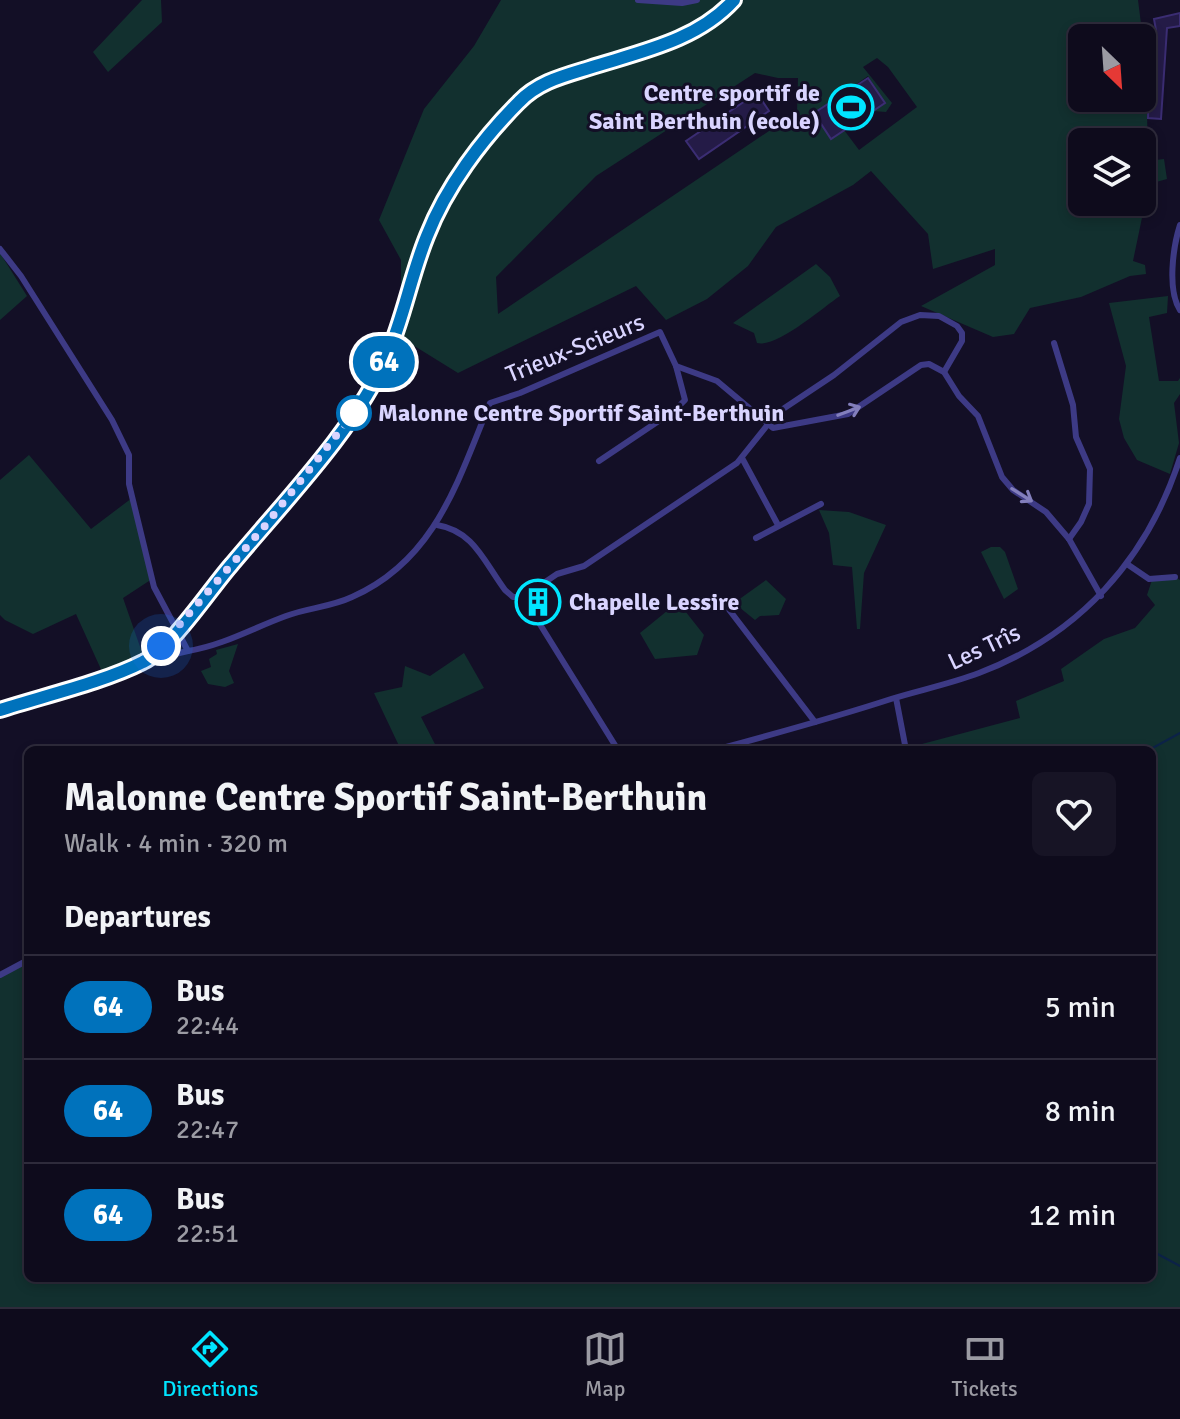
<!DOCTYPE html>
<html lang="en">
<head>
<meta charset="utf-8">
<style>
	body { margin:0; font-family:Signika,sans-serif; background:#171425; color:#f1f3f6; height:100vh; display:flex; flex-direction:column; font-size:30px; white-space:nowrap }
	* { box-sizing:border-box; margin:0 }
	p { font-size:26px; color:#9b9ba3 }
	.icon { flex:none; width:44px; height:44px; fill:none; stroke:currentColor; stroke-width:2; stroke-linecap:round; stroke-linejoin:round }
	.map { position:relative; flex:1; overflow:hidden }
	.side { position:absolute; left:24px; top:746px; width:1132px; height:536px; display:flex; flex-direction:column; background:#0e0b1c; border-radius:12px; box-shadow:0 4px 12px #0003,0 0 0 2px #2e2b3b }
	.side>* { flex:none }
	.badge { padding:0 16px; border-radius:26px; font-size:28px; line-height:52px }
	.needle { width:52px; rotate:155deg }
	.controls { position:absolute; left:1068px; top:24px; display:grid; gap:16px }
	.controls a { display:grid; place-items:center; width:88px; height:88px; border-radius:12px; background:#0e0b1c; box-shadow:0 4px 12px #0003,0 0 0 2px #2e2b3b; font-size:40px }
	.you { position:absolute; width:40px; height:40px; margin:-20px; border:6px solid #fff; border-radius:50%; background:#1a73e8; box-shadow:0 0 0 12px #1a73e833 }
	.map>.badge { position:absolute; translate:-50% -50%; box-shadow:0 0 0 4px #fff }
	h2 { padding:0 40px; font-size:30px; line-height:72px }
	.round { display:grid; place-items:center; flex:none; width:84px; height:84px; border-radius:12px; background:#171425 }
	.head { display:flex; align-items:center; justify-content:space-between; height:136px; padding:0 40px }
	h1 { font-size:38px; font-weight:700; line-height:60px }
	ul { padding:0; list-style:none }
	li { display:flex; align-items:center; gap:24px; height:104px; padding:0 40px; border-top:2px solid #2e2b3b }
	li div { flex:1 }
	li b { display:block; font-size:30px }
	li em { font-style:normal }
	li .badge { min-width:88px; font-weight:700; text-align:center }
	.dock { display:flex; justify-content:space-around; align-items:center; height:112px; border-top:2px solid #2e2b3b; background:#0e0b1c; font-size:22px; color:#9b9ba3 }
	.dock a { display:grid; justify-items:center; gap:4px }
	.dock .on { color:#00e5ff }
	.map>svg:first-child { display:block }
	.green { fill:#12302f; fill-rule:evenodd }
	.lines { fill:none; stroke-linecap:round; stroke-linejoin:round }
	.stream { stroke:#0c2248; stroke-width:2 }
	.building { fill:#241b47; stroke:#3b2d73; stroke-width:2 }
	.minor { stroke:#3d3a85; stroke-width:6 }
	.tertiary { stroke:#3d3a85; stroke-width:8 }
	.oneway { stroke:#837fbc }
	.line-casing { stroke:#fff; stroke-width:18 }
	.line { stroke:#0072bc; stroke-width:12 }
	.walk { stroke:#d9d4ff; stroke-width:8; stroke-dasharray:0 14.4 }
	.stop-dot { fill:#fff; stroke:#0072bc; stroke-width:4 }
	.labels { text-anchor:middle; stroke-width:6; stroke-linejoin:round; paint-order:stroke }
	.poi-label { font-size:24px; font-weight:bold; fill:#d9d4ff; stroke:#130f26; text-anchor:end }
	.street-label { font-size:24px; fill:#d9d4ff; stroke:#130f26 }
	.stop-label { font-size:24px; font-weight:bold; fill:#d9d4ff; stroke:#130f26; text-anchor:start }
</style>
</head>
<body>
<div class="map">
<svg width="1180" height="1307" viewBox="0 0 1180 1307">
	<rect width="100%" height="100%" fill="#130f26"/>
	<g class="green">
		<path d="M142,0H161L162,22L108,72L93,52Z"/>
		<path d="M501,0H1138L1146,63L1148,161L1164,159L1167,179L1149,184L1133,261L1145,265L1146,274L1130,276L1081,297L1030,308L1014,334L993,337L921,306L995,265V249L933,269L928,234L871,171L853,185L776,227L748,266L707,299L666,320L636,286L458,373L395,334L401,307V260L379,220L424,109L474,46ZM1082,38H1142V98H1082ZM877,58L888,67L917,107L859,150L844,130L815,113L868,76L884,103L873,111L886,112L892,103L863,67ZM755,73L778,78H798L797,112L498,314L496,277L596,176ZM1082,142H1142V202H1082Z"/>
		<path d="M0,253L27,296L0,320Z"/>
		<path d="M816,264L830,277L840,296C822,308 777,348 757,343L754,333L733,323Z"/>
		<path d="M1168,296L1167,313L1149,317L1159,381H1178L1180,378V394L1174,403L1179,443L1170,474L1137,460L1124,438L1119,419L1126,366L1109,303Z"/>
		<path d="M29,455L91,529L132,498L152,579L123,598L145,661L104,676L76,614L33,634L5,620L0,615V480Z"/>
		<path d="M819,510L849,512L886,525L864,573L860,629H857L852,567L833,565L829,533Z"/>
		<path d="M991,547H1000L1005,552L1018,589L1004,599L981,552Z"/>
		<path d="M1175,577L1180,580V1307H0V975L28,960V1278H1152V750L907,748L1020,718L1016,701L1064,681L1061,669L1104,639L1135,628L1155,605L1147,595L1152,580Z"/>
		<path d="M766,580L786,599L779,615L760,616L755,620L734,603Z"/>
		<path d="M678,602L704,635L697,655L655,659L640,633Z"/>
		<path d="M238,644L229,671L234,683L225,687L208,684L201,671L211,667L209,659L217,654L216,650Z"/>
		<path d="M464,653L484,688L421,717L438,750H401L374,693L402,687L405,666L430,676Z"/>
	</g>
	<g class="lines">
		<g class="stream">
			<path d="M1149,750L1180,733"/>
			<path d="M1152,1251L1180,1266"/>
		</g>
	</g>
	<g class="building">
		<path d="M1180,13V26L1167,28L1161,119L1148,118L1149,73H1153L1156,30L1154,19Z"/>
		<path d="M868,78L885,103L831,139L814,113Z"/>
		<path d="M757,93L769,111L699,159L686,141Z"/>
	</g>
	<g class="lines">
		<g class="minor">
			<path d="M638,0L682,3L697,0"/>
			<path d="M1180,225C1173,247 1167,290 1180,310"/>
			<path d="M0,249L21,276L112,420L129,455V484L154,587L188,651C224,645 253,628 286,616C307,608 331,607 352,597C436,560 458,480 490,403L520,393L660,332L676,366L717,381L773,428L848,414L921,365L929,364L944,372L959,396L978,416L1002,477L1013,490L1046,512L1069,539L1101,596"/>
			<path d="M1054,343L1073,405L1076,437L1090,469L1089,504L1081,522L1069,539"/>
			<path d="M742,458L778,525"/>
			<path d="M599,461L675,410L685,400L676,366"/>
			<path d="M437,525C474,531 484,562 505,590L513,597H523L618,750"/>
			<path d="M756,538L821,504"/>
			<path d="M1127,564L1149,579L1175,577"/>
			<path d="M523,597L557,574L584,566L737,463L777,413L834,375L901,322L920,315L939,316L957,326L962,333V341L944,372"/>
			<path d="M717,598L727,607L815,722"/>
			<path d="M145,661L188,651"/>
			<path d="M896,698L906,750"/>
			<path d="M715,750C774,734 833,718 891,699C920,690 950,684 979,673C1079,635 1147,560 1180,458"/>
			<path d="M0,975L28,960"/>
		</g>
		<path class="tertiary" d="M0,710L145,661L177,631L300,483L365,398L387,356L418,261L439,209L471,160L518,102L555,78L669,42L699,29L721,14L735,0"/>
	</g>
	<defs><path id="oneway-shaft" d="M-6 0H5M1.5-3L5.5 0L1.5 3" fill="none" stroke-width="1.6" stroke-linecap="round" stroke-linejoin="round" transform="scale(2)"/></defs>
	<g class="oneway">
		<use href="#oneway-shaft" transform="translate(849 411) rotate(-21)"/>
		<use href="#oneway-shaft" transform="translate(1022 495) rotate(32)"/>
	</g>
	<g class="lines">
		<g class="line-casing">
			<path id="line" d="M0,710C43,696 104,682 143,662C172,648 210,589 232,564C282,504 357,427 387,356C404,317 411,275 427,236C446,187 482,139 519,102C538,82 563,76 589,68C639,52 697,41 734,0"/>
		</g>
		<use href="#line" class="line"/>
		<path class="walk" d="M161,646L264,527L354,413"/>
	</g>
	<defs>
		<g id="stadium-ring" transform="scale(2.3)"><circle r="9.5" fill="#130f26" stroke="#00e5ff" stroke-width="1.5"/><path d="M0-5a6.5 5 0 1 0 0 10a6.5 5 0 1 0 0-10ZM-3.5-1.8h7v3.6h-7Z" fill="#00e5ff"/></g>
		<g id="building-ring" transform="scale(2.3)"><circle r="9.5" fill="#130f26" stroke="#00e5ff" stroke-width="1.5"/><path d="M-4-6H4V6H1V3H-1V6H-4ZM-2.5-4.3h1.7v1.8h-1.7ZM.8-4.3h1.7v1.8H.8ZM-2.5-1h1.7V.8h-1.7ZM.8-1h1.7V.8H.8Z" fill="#00e5ff"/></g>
	</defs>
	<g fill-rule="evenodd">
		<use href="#stadium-ring" x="851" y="107"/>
		<use href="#building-ring" x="538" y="602"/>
	</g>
	<circle class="stop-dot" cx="354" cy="413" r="16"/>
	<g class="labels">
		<g class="poi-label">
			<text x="820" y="101">Centre sportif de<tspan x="820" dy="28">Saint Berthuin (ecole)</tspan></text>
			<text x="569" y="610" text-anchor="start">Chapelle Lessire</text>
		</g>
		<g class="street-label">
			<text transform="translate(575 348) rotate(-22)" y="8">Trieux-Scieurs</text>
			<text transform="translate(984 647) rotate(-25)" y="8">Les Trîs</text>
		</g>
		<g class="stop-label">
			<text x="378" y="421">Malonne Centre Sportif Saint-Berthuin</text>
		</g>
	</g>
</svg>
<div class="controls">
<a><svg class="needle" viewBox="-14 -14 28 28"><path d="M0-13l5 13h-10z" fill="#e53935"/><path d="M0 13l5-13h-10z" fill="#9b9ba3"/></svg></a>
<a><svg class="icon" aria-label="layers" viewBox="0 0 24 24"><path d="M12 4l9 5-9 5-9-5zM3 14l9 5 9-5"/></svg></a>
</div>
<div class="you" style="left:161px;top:646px"></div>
<b class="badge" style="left:384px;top:362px;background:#0072bc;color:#fff">64</b>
<section class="side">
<div class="head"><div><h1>Malonne Centre Sportif Saint-Berthuin</h1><p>Walk · 4 min · 320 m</p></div><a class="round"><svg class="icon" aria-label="heart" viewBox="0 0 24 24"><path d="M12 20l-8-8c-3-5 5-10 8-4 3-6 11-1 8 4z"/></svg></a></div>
<h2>Departures</h2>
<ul>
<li><span class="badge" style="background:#0072bc;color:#fff">64</span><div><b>Bus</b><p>22:44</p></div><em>5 min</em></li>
<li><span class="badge" style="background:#0072bc;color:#fff">64</span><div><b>Bus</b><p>22:47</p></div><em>8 min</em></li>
<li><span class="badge" style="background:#0072bc;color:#fff">64</span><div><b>Bus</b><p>22:51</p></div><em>12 min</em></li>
</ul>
</section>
</div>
<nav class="dock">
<a class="on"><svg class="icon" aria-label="directions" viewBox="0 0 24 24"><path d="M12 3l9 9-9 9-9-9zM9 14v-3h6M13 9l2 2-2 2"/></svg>Directions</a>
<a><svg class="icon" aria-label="map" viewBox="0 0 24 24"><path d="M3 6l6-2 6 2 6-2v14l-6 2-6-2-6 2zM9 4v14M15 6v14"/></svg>Map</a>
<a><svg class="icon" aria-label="tickets" viewBox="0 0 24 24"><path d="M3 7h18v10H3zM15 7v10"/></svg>Tickets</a>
</nav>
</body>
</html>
